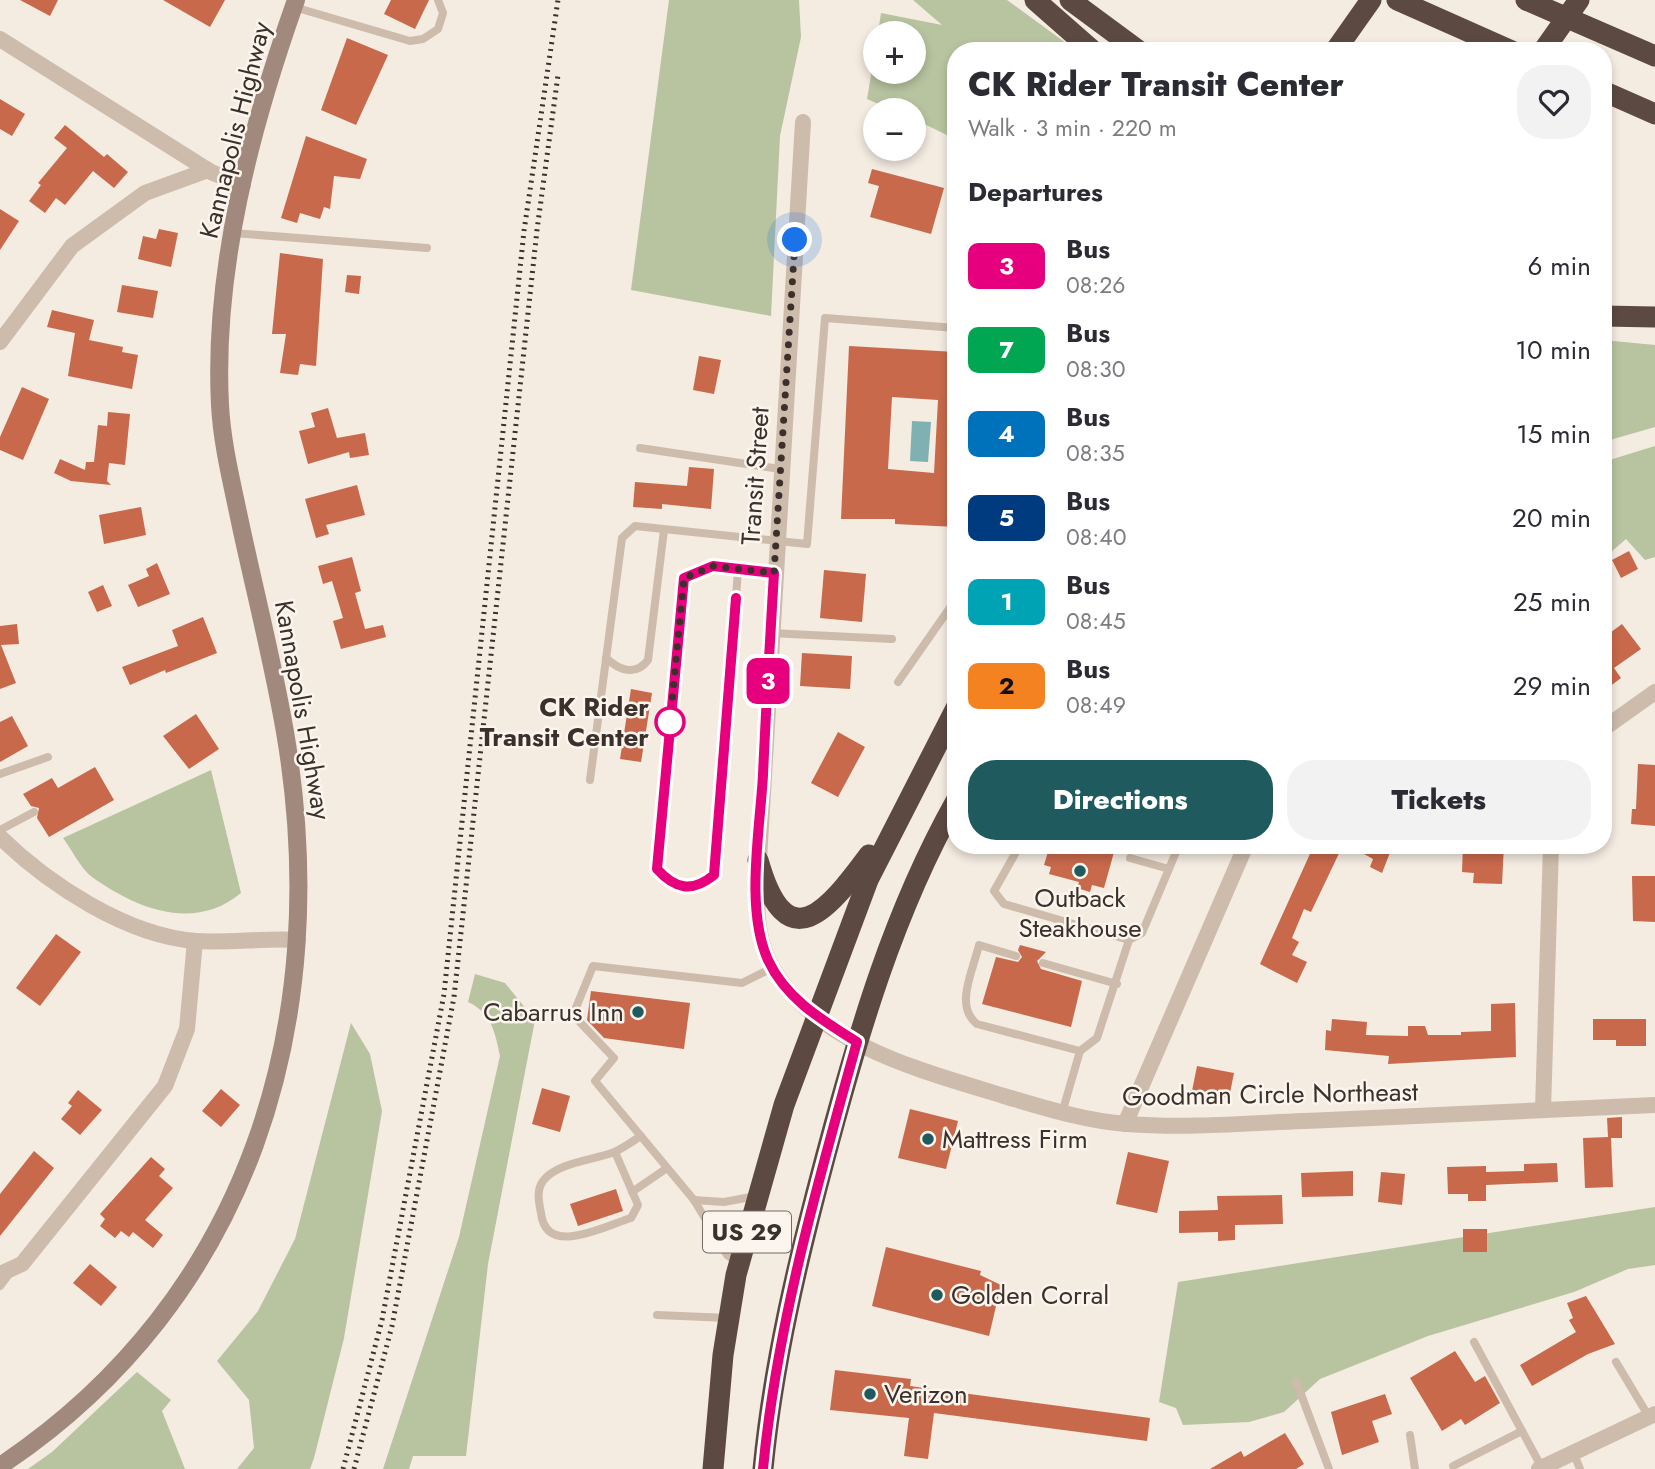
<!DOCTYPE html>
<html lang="en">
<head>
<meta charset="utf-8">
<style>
	body { margin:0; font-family:Jost,sans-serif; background:#f2f2f3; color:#2b2b33; height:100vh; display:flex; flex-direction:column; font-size:26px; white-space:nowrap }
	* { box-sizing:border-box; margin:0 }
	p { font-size:23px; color:#7c7c81 }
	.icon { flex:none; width:38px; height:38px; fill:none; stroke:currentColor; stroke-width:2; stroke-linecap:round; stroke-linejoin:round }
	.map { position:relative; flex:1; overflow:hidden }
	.sheet { position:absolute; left:947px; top:42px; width:665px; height:812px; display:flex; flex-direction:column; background:#fff; border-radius:28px; box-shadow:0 4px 10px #0003 }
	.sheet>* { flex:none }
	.badge { padding:0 14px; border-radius:10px; font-size:24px; line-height:46px }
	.tools { position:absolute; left:863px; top:21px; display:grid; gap:14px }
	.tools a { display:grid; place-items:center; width:63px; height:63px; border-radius:50%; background:#fff; box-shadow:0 4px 10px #0003; font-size:35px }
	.you { position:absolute; width:35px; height:35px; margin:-18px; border:5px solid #fff; border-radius:50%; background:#1a73e8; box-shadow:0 0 0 10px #1a73e833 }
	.map>.badge { position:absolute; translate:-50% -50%; box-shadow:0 0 0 4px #fff }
	h2 { padding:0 21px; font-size:26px; line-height:63px }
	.round { display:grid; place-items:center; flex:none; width:74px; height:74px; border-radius:28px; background:#f2f2f3 }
	.headline { display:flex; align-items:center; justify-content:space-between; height:119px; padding:0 21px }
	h1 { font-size:33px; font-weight:800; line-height:52px }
	.cta { display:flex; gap:14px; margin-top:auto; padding:14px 21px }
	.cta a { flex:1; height:80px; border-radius:28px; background:#1f5a5e; color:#fff; font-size:28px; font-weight:800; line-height:80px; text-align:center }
	.cta a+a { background:#f2f2f3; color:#2b2b33 }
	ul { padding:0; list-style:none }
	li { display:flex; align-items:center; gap:21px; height:84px; padding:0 21px }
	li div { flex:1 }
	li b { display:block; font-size:26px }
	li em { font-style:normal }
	li .badge { min-width:77px; font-weight:700; text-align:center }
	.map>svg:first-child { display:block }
	.green { fill:#b8c4a0 }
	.water { fill:#7fb0b2 }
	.building { fill:#c8694b; fill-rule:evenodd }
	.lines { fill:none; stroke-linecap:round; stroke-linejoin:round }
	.lane { stroke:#cdbbac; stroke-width:8 }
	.street { stroke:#cdbbac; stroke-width:16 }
	.secondary { stroke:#a18a7d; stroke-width:18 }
	.highway { stroke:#5c4a42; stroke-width:21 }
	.rail { stroke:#3b302b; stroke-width:5; stroke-dasharray:2 5; stroke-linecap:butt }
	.highway-bridge { stroke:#5c4a42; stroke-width:21 }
	.line-casing { stroke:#fff; stroke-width:16 }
	.line { stroke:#e6007e; stroke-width:10 }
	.walk { stroke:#3b302b; stroke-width:7; stroke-dasharray:0 12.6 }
	.stop-dot { fill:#fff; stroke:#e6007e; stroke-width:3.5 }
	.poi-dot { fill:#1f5a5e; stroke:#fbf5ee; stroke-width:2.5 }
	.labels { text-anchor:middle; stroke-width:5; stroke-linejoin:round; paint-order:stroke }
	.shield { fill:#fbf5ee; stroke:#756b66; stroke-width:2 }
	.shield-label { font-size:24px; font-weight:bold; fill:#3b302b }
	.street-label { font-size:26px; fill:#3b302b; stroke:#fbf5ee }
	.stop-label { font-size:26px; font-weight:bold; fill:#3b302b; stroke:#fbf5ee; text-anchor:end }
	.poi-label { font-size:26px; fill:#3b302b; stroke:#fbf5ee; text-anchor:start }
</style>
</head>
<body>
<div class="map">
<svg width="1655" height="1469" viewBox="0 0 1655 1469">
	<rect width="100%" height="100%" fill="#f4ebe1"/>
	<g class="green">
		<path d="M669,0H799L801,37L780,136L771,316L631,290Z"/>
		<path d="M913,0H1007L1077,51H956L955,139L914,119V110H892L867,99L875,51V72H914V33H878L881,13L942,25Z"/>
		<path d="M1603,340L1655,345V427L1603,442Z"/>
		<path d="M1655,446V557L1645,560L1626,539L1603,559V462Z"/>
		<path d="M211,770L241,893C194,932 137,909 92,877C81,869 72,850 63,838Z"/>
		<path d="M475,974L505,983L535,1020L488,1264L466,1456H413L409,1469H383L459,1237L500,1056C495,1033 492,1013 468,1002Z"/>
		<path d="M351,1023L370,1054L382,1111L344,1338L314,1458L310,1469H237L254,1448L249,1400L217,1361L258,1311L295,1239Z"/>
		<path d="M1655,1207V1265L1628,1269L1574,1292L1428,1336L1320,1379L1284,1412L1249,1422L1183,1425L1176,1408L1159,1402L1178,1282Z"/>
		<path d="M137,1372L171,1400L162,1411L185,1469H28L52,1452Z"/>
	</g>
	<path class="water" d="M912,421L931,422L928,462L910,461Z"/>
	<g class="building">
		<path d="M20,0H58L50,16Z"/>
		<path d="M163,0H225L210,27Z"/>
		<path d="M391,0H429L415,29L384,14Z"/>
		<path d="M347,38L388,55L356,125L321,110Z"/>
		<path d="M0,99L25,114L12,136L0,129Z"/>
		<path d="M65,125L104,157L107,154L128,172L114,188L93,171L65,205L56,198L45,213L29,201L41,185L38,183L67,148L54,138Z"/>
		<path d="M306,136L367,159L360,179L334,176L330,209L324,207L320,219L300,213L297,223L281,218Z"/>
		<path d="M872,169L944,188L931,234L870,217L879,186L868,183Z"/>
		<path d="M0,209L19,221L0,250Z"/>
		<path d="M159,229L178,233L171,267L138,259L143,236L156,239Z"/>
		<path d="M280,253L323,259L316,366L300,364L298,375L280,373L286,334H272Z"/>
		<path d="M347,275L361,276L359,294L345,292Z"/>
		<path d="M122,285L158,291L153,318L117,312Z"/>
		<path d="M52,310L94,320L89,340L123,347L122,352L138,355L132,389L68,376L75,333L47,327Z"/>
		<path d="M849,346L956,352V527L895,524V519H841ZM892,397L938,400L934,473L888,469Z"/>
		<path d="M699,356L721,360L714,394L693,390Z"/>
		<path d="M22,387L49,399L23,460L0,450V437Z"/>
		<path d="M328,408L337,438L365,433L369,455L350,458L349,452L308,464L299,431L315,427L311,413Z"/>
		<path d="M108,412L130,414L125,465L109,463L107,481L111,485L71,481L54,473L60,459L85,470L86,462H94L98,425L107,426Z"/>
		<path d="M689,467L714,469L711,509L662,504V509L633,507L635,482L687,486Z"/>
		<path d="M357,485L365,515L326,525L329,534L316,538L305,499Z"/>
		<path d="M141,507L146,535L104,544L99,515Z"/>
		<path d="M1629,551L1638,569L1621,578L1612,560Z"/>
		<path d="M352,557L361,591L355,593L365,629L383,625L386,637L341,649L333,621L343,618L332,581L323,584L318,566Z"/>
		<path d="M157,563L170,594L138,607L128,585L149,576L146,569Z"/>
		<path d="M824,570L866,574L862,622L820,618Z"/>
		<path d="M103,585L112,606L97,612L88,592Z"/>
		<path d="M203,617L217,653L166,673L165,670L130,685L122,667L178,646L172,630Z"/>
		<path d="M17,624L19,644L1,645L16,683L0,689V626Z"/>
		<path d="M1622,624L1641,649L1614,668L1621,678L1609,687L1603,679V638Z"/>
		<path d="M802,653L852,656L850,689L800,686Z"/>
		<path d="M631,689L652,693L641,762L620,759Z"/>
		<path d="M196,714L219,749L189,769L163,736Z"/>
		<path d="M12,716L28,746L0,762V722Z"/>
		<path d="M838,732L865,747L838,797L811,783Z"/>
		<path d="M1638,764L1655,765V826L1631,824L1632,809H1636Z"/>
		<path d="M95,767L114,800L49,837L37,818L39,808L31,806L23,794L52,778L58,788Z"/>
		<path d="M1050,845H1116L1104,888L1092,885L1090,892L1077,888L1079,882L1049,874L1051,867L1044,865Z"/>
		<path d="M1314,845H1343L1311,912L1304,909L1292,938L1299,942L1292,955L1307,962L1297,983L1260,964Z"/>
		<path d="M1348,845H1393L1382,873L1370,867L1373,859Z"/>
		<path d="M1463,845H1504L1502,884L1473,883L1474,873L1462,872Z"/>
		<path d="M1632,876H1655V922L1633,921Z"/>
		<path d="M56,934L81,952L40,1006L16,988Z"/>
		<path d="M1020,945L1046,952L1037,961L1041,969L1082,981L1071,1027L982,1004L996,957L1018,962L1022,957L1018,950Z"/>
		<path d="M591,991L690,1003L684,1049L604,1038L587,1020Z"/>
		<path d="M1515,1003L1516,1057L1388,1064L1389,1056L1325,1050L1326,1030L1331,1031L1332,1019L1367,1022L1366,1035L1408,1036V1026H1425L1428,1035H1461V1032L1491,1031V1004Z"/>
		<path d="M1593,1019H1646V1046H1616V1040H1593Z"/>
		<path d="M1197,1066L1234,1073L1229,1098L1192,1091Z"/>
		<path d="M542,1088L570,1096L560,1132L532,1124Z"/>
		<path d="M221,1089L240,1105L221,1127L202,1111Z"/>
		<path d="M78,1090L102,1110L80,1135L61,1119L72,1106L68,1103Z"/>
		<path d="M910,1109L958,1121L946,1169L898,1158Z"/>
		<path d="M1622,1117V1138H1611L1613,1187L1585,1188L1583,1138L1608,1137L1607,1118Z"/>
		<path d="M34,1151L54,1168L0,1236V1194Z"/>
		<path d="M1128,1152L1169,1161L1157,1213L1116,1204Z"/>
		<path d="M151,1157L165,1169L159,1176L173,1188L145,1220L163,1235L153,1248L133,1232L129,1237L121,1231L115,1238L100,1226L105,1219L100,1214Z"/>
		<path d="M1557,1163L1558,1182L1486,1185V1201H1468V1194H1448L1447,1167L1486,1166V1172L1524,1171V1164Z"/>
		<path d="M1353,1171V1196L1302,1197L1301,1173Z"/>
		<path d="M1381,1172L1405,1174L1402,1205L1378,1202Z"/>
		<path d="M616,1189L623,1211L578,1226L570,1204Z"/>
		<path d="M1282,1195L1283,1224L1235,1225V1240L1218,1241V1232L1179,1233V1211L1218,1210L1217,1196Z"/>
		<rect x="1463" y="1229" width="24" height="23"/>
		<path d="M886,1247L981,1271L980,1275L1001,1285L989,1336L872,1306Z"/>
		<path d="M90,1264L117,1287L101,1306L73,1283Z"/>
		<path d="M1586,1296L1615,1344L1588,1354L1532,1386L1520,1365L1576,1332L1569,1320L1573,1318L1567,1303Z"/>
		<path d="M1455,1351L1475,1382L1485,1376L1500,1403L1465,1425L1461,1419L1442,1431L1410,1378Z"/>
		<path d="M835,1370L911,1379L910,1386L1150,1418L1147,1441L934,1413L928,1459L904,1456L909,1418L830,1410Z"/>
		<path d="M1385,1394L1392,1414L1372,1421L1379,1442L1342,1455L1331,1412Z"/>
		<path d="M1285,1433L1304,1464L1296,1469H1210L1241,1451L1244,1457Z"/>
	</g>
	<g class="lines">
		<g class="lane">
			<path d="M294,7L410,41L423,39L438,29L443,13L438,0"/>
			<path d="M233,233L427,248"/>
			<path d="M640,448L780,469"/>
			<path d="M738,571L714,875C692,893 675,889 657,869L684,578L713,566L774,573"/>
			<path d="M770,633L892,639"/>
			<path d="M606,658C620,671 636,676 648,660L664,530"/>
			<path d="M898,682L956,599"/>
			<path d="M0,774L48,757"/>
			<path d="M590,780L622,538L635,526L807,544L825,318L956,328"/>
			<path d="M0,830L34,812"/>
			<path d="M1020,845L994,891L1004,904L1129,940L1142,933L1179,845"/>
			<path d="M1130,858L1169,869"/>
			<path d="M1016,956L979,945C973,971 954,1006 977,1024L1080,1051L1062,1113"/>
			<path d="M1043,963L1117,984"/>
			<path d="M1080,1051L1097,1038L1129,940"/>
			<path d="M615,1152L638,1205L631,1218C605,1226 546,1258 541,1213C539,1203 536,1190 543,1181C556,1163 592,1160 612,1153C622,1149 631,1142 641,1136"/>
			<path d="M632,1192L667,1168"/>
			<path d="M694,1200L724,1202L756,1196"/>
			<path d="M737,1262L727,1255L694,1200L595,1081L614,1058L573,1015L593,966L742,983L772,968"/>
			<path d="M0,1286L9,1274"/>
			<path d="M657,1315L728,1318"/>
			<path d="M1474,1342L1542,1468"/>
			<path d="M1616,1362L1649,1417"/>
			<path d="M1296,1381L1329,1469"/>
			<path d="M1410,1435L1415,1469"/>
			<path d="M1574,1454L1580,1469"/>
			<path d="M1453,1466L1522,1431"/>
		</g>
		<g class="street">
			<path d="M0,39L211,172L243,185"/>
			<path d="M803,122L757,893C757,920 759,945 773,969C820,1046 923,1071 1004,1096C1045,1108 1085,1121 1127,1124C1194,1129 1261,1122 1328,1120C1437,1115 1546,1110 1655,1105"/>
			<path d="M0,342L72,246L145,193L208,170"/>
			<path d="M1603,729L1655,692"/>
			<path d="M0,837C48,884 127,936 196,941C229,943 264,938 298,940"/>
			<path d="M1543,1110L1551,845"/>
			<path d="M1125,1124L1246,845"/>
			<path d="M0,1274L22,1264L165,1086L187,1029L195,941"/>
			<path d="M1539,1469L1655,1414"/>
		</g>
		<path class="secondary" d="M0,1466C251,1299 334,1020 285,732C273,662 255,592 240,522C232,483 222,444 220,405C213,269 251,127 296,0"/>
		<g class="highway">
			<path d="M1035,0L1093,51"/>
			<path d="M1070,0L1139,51"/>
			<path d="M1397,0L1512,51"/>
			<path d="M1526,0L1655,56"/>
			<path d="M1335,51L1371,0"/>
			<path d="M1603,91L1655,114"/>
			<path d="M1603,316L1655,317"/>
			<path d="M758,860C787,963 829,909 869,855"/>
			<path d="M713,1469L723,1355L736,1275L784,1105L868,880L956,708"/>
			<path d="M763,1469C773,1364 798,1259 825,1158C858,1034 893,913 956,801"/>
		</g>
		<g class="rail">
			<path d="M343,1469L382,1320L444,994L524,231L558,0"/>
			<path d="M354,1469L392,1326L454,997L537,230L558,75"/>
		</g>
		<path class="highway-bridge" d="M1543,51L1579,0"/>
	</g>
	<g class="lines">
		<g class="line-casing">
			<path id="line" d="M736,598L714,875C692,893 675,889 657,869L684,578L713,566L774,573C770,640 766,708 763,775C760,830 745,909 768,960C786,999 822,1020 857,1042C818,1182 777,1324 763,1469"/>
		</g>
		<use href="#line" class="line"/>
		<path class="walk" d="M670,722L684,578L713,566L774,573L795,240"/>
	</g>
	<circle class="stop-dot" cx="670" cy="722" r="14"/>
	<g class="poi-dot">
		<circle cx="1080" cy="871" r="7"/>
		<circle cx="638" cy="1012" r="7"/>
		<circle cx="928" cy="1139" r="7"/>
		<circle cx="937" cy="1295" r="7"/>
		<circle cx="870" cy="1394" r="7"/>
	</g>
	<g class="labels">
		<rect class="shield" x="703" y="1211.5" width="88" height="41" rx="5"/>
		<g class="shield-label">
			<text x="747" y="1240">US 29</text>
		</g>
		<g class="street-label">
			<text transform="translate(235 130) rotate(-76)" y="9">Kannapolis Highway</text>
			<text transform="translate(755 476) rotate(-86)" y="9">Transit Street</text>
			<text transform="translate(303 710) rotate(80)" y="9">Kannapolis Highway</text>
			<text transform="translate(1270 1094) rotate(-1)" y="9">Goodman Circle Northeast</text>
		</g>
		<g class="stop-label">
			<text x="649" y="716">CK Rider<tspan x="649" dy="30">Transit Center</tspan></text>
		</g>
		<g class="poi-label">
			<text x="1080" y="907" text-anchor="middle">Outback<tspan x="1080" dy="30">Steakhouse</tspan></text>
			<text x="624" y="1021" text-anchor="end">Cabarrus Inn</text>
			<text x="942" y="1148">Mattress Firm</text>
			<text x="951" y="1304">Golden Corral</text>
			<text x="884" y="1403">Verizon</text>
		</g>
	</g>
</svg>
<div class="tools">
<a>+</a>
<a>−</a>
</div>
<div class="you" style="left:795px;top:240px"></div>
<b class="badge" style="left:768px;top:681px;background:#e6007e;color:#fff">3</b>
<section class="sheet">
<div class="headline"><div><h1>CK Rider Transit Center</h1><p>Walk · 3 min · 220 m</p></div><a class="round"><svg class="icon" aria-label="heart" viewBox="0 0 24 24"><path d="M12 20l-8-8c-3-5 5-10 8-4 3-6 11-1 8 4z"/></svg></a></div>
<h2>Departures</h2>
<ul>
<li><span class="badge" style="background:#e6007e;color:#fff">3</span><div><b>Bus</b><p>08:26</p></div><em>6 min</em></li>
<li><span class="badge" style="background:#00a651;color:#fff">7</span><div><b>Bus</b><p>08:30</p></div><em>10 min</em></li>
<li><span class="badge" style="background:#0072bc;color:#fff">4</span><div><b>Bus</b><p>08:35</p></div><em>15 min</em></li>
<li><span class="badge" style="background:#003b80;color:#fff">5</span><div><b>Bus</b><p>08:40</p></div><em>20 min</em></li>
<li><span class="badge" style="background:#00a3b4;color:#fff">1</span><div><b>Bus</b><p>08:45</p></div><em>25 min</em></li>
<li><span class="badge" style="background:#f58220;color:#111">2</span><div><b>Bus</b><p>08:49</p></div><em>29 min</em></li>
</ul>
<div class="cta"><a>Directions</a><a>Tickets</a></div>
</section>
</div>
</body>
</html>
